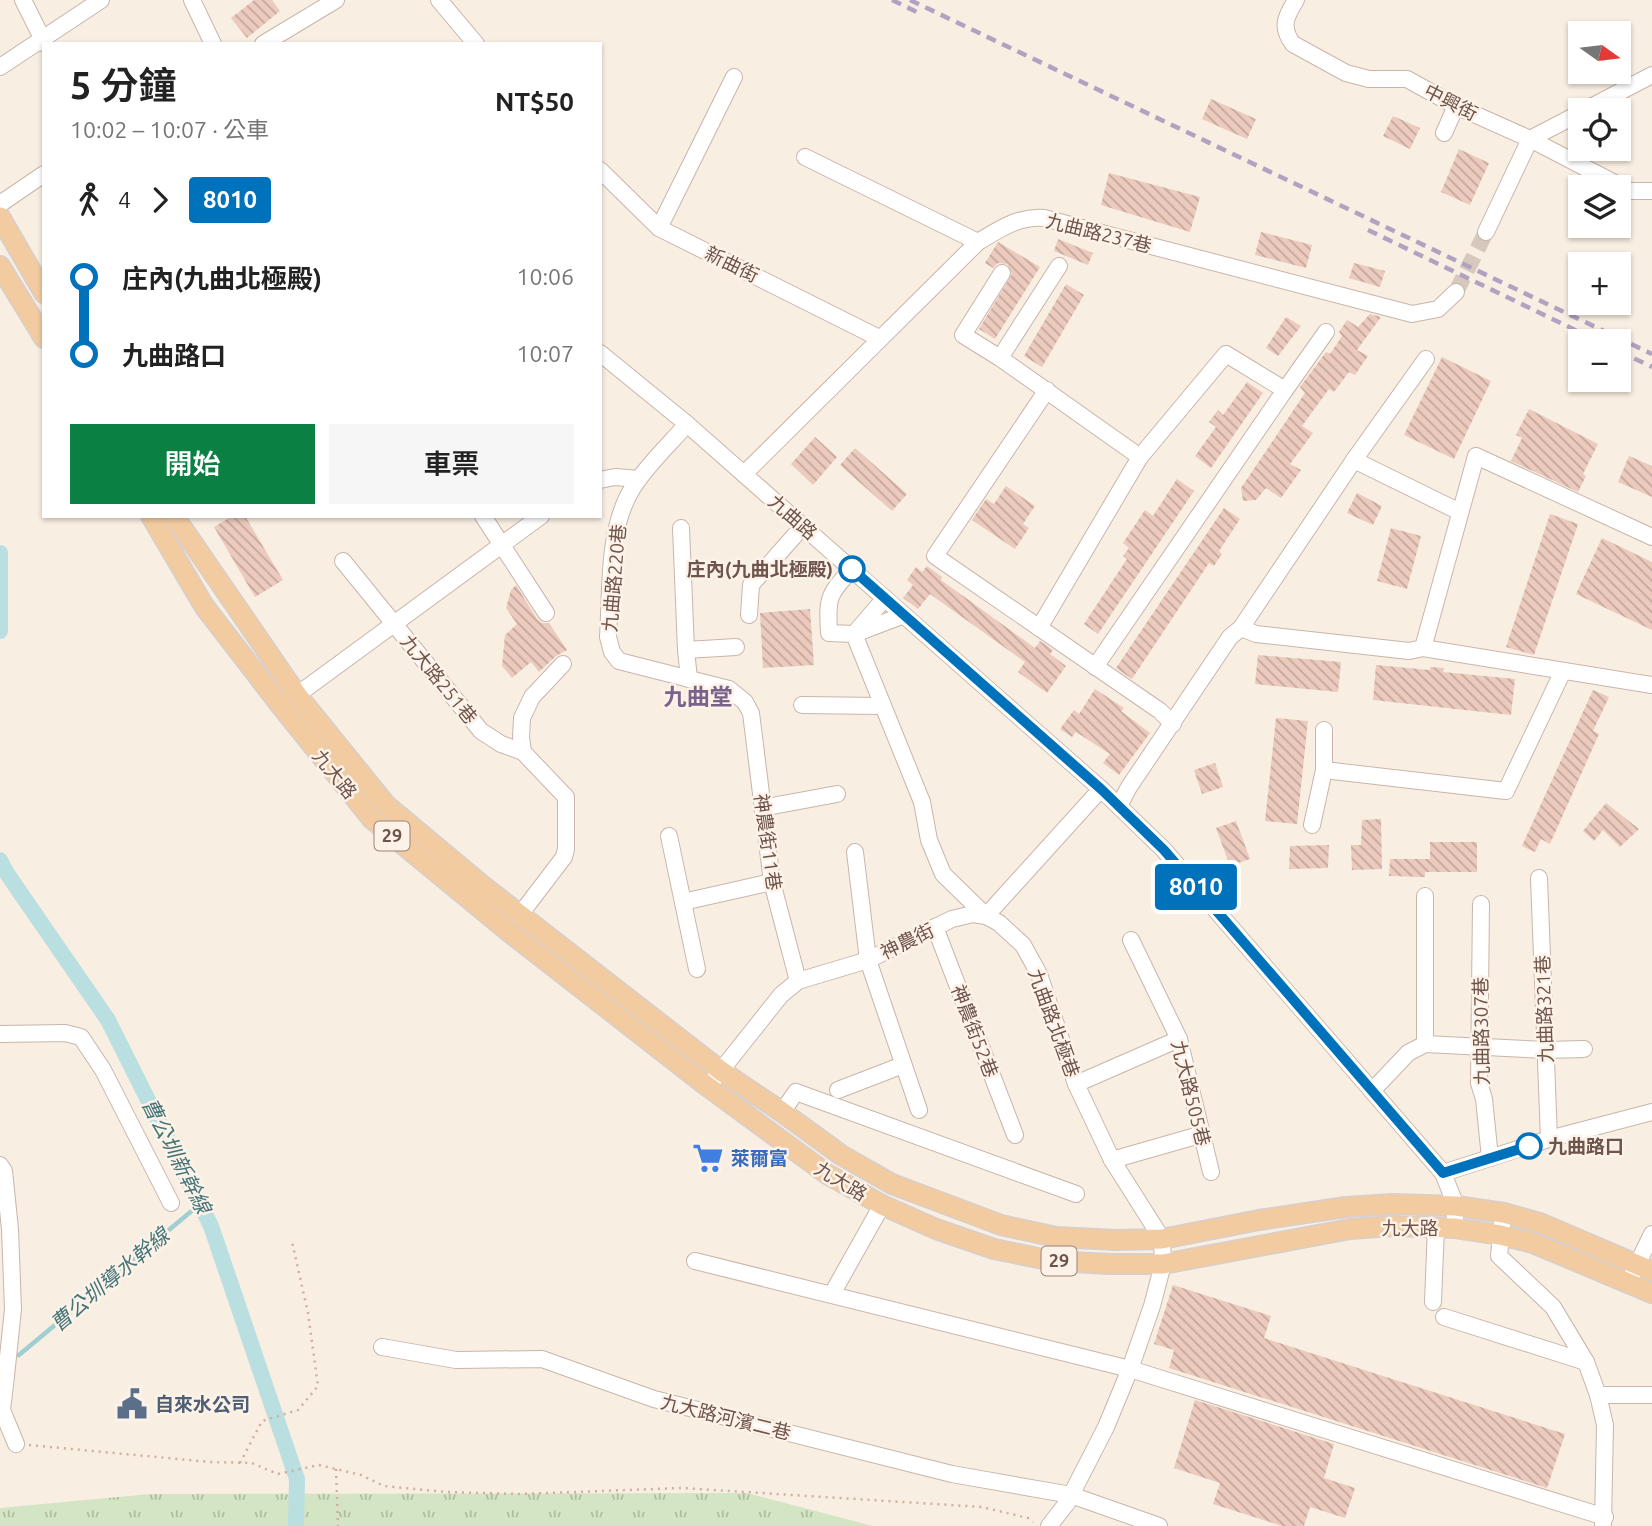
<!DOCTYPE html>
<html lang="zh-TW">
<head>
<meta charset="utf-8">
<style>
	body { margin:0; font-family:Ubuntu,"Noto Sans TC",sans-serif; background:#f6f6f6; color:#222; height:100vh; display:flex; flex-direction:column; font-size:26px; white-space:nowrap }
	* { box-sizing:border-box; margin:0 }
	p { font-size:23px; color:#767676 }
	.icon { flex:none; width:38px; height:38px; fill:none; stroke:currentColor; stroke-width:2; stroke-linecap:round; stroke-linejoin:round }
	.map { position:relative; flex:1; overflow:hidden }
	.details { position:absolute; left:42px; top:42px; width:560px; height:476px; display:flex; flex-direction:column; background:#fff; border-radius:0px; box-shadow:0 2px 5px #0004 }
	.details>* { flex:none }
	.badge { padding:0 14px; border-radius:5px; font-size:24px; line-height:46px }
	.needle { width:46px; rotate:104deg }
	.buttons { position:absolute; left:1568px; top:21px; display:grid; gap:14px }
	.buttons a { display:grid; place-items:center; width:63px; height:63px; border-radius:0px; background:#fff; box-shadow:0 2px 5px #0004; font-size:35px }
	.map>.badge { position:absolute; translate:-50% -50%; box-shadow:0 0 0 4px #fff }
	.legs { display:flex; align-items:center; gap:10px; height:77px; padding:0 28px; font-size:23px }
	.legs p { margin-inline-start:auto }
	.head { display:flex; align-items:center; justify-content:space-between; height:119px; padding:0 28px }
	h1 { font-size:38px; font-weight:600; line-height:52px }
	.cta { display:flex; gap:14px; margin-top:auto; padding:14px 28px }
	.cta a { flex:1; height:80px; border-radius:0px; background:#0b8043; color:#fff; font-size:28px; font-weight:600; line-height:80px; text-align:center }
	.cta a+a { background:#f6f6f6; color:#222 }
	ul { padding:0 28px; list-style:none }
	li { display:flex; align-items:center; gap:24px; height:77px; font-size:26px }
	li i { display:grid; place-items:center; width:10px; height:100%; margin:0 9px; background:currentColor }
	li i::after { content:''; width:18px; height:18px; margin:-9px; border:5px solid; border-radius:50%; background:#fff }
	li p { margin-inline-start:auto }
	li:first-child i { background:linear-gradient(#0000 50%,currentColor 0) }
	li:last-child i { background:linear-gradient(currentColor 50%,#0000 0) }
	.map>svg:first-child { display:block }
	.park { fill:url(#park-tufts) }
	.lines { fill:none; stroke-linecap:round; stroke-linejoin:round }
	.stream { stroke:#a0cfd1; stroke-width:4.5 }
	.canal { stroke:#b9dfe1; stroke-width:16 }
	.building { fill:url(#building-back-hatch) }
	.minor-tunnel { stroke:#d6c8bc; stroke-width:16; stroke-dasharray:16 8; stroke-linecap:butt }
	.minor-casing { stroke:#c9b5aa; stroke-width:18 }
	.major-casing { stroke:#d6cfcd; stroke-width:22 }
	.path { stroke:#d0aea0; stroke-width:2.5; stroke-dasharray:2 5; stroke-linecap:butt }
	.minor { stroke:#fff; stroke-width:16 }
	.major { stroke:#f2cba0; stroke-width:19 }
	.rail { stroke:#b0a3c1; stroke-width:4.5; stroke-dasharray:10 7; stroke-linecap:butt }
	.line-1-casing { stroke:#fff; stroke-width:16 }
	.line-1 { stroke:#0072bc; stroke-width:10 }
	.stop-1-dot { fill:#fff; stroke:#0072bc; stroke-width:3.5 }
	.labels { text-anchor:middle; stroke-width:5; stroke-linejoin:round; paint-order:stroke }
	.shield { fill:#fdf2e8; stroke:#99837a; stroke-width:2 }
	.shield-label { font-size:18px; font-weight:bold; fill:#6e544b }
	.street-label { font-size:19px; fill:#6e544b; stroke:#fdf2e8 }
	.stop-label { font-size:19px; font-weight:bold; fill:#6e544b; stroke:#fdf2e8; text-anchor:end }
	.shop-label { font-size:19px; font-weight:bold; fill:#366cbe; stroke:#fdf2e8; text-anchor:start }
	.service-label { font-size:19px; font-weight:bold; fill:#4e5e75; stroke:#fdf2e8; text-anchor:start }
	.water-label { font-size:21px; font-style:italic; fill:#447679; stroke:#fdf2e8 }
	.quarter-label { font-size:23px; font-weight:bold; fill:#7a638b; stroke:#fdf2e8 }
</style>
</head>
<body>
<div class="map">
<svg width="1652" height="1526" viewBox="0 0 1652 1526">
	<defs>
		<pattern id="park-tufts" width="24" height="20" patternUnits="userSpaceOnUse" patternTransform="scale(1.75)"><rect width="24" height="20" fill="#d4e5c3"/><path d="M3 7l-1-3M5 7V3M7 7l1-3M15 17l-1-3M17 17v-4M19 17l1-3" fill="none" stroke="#b0bca0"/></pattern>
		<pattern id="building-back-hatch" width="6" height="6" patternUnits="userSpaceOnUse" patternTransform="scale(1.75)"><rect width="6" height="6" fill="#eccabd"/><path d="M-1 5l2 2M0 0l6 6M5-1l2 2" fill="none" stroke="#c3a79c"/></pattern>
	</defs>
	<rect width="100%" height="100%" fill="#f9eee2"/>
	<path class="park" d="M747,1493L873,1526H0V1508L150,1494Z"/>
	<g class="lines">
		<path class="stream" d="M19,1355L200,1204"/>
		<g class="canal">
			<path d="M0,553V631"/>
			<path d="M0,860L6,872L108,1020L211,1226L297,1479L296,1526"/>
		</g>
	</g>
	<g class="building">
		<path d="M254,0H272L280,11L247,38L231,18Z"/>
		<path d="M1211,99L1256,119L1247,139L1202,119Z"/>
		<path d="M1393,116L1420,128L1410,149L1383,136Z"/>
		<path d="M1459,149L1489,163L1470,205L1441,192Z"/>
		<path d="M1109,173L1200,197L1190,232L1101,205Z"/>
		<path d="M1261,232L1312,245L1306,268L1255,255Z"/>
		<path d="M1058,239L1093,253L1088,265L1054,251Z"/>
		<path d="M998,242L1040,267L995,339L979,329L1012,274L1007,264L998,263L993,268L985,263Z"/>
		<path d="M1354,263L1385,271L1380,287L1349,278Z"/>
		<path d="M1066,284L1084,295L1042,367L1024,356Z"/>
		<path d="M1370,314L1381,317L1357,350L1368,356L1355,375L1349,372L1334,392L1329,389L1302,426L1313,433L1290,464L1301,470L1281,498L1266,488L1256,500L1243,501L1241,488L1245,482L1305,393L1300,387L1326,352L1330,354L1342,336L1339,332L1347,320L1358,327Z"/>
		<path d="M1286,317L1301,326L1278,356L1266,348Z"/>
		<path d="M1442,357L1491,381L1454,459L1404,435Z"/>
		<path d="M1247,382L1263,393L1211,468L1195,456L1216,427L1209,422L1218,410L1223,415Z"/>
		<path d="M1529,409L1598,444L1583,474L1586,476L1578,492L1511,461L1522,438L1516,435Z"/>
		<path d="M815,437L837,457L813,485L791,464Z"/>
		<path d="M855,448L907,494L892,511L840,465Z"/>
		<path d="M1629,456L1652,466V497L1618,482Z"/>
		<path d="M1177,479L1194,491L1098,634L1084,624L1127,559L1123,556L1129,548L1123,543L1145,510L1153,516Z"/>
		<path d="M1006,486L1035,506L1023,524L1029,528L1015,549L972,520L986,499L994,504Z"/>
		<path d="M1357,493L1382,506L1373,525L1347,513Z"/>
		<path d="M1224,508L1240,519L1219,551L1222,554L1214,566L1209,563L1132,679L1116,668Z"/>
		<path d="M1550,514L1578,524L1534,655L1506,647Z"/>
		<path d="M232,516H245L283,580L255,597L214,527Z"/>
		<path d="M1391,528L1421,536L1407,589L1377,581Z"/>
		<path d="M1602,538L1652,562V630L1576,594Z"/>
		<path d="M927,566L942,577L941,580L1035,648L1040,641L1053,650L1050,654L1066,666L1047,693L1018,672L1025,662L930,594L918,609L903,598L913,585L907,580L916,567L922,572Z"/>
		<path d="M516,585L537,619L542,623H549L567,650L556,656L539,672L531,662L512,678L502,666L505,635L517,624L506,608L511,590Z"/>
		<path d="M810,609L814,665L763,668L760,613Z"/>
		<path d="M1258,655L1341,662L1338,692L1255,684Z"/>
		<path d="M1376,665L1430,670V667L1444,668L1443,672L1515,679L1511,715L1373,700Z"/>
		<path d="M1095,689L1124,708L1121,711L1150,733L1119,775L1103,763L1110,754L1076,732L1072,737L1060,729L1074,710L1079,714Z"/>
		<path d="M1593,690L1609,697L1593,731L1599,734L1550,844L1541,839L1535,852L1522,846Z"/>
		<path d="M1276,718L1308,721L1297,824L1265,821Z"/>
		<path d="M1215,763L1223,787L1202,794L1194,770Z"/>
		<path d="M1606,803L1639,829L1620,847L1603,830L1594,841L1583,831Z"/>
		<path d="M1381,819L1382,869L1352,870L1351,845H1361L1362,820Z"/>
		<path d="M1236,821L1250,859L1230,866L1216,828Z"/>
		<path d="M1430,842H1477V872H1425V877L1389,876L1390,859H1430Z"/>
		<path d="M1329,845L1328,868L1289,869L1290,846Z"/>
		<path d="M1173,1285L1271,1316L1264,1338L1565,1434L1547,1488L1169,1368L1174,1350L1154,1344Z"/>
		<path d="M1195,1400L1334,1444L1324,1478L1355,1488L1345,1518L1310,1507L1304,1526H1282L1213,1504L1220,1483L1174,1468Z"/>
	</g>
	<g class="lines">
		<path class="minor-tunnel" d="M1456,292L1486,232"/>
		<g class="minor-casing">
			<g id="minor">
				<path d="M23,0L45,44"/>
				<path d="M192,0L213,44"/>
				<path d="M439,0L476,44"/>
				<path d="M1296,0C1286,16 1280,27 1293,44L1346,73L1369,79H1407L1456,106L1530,139L1630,191H1652"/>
				<path d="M263,44L336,0"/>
				<path d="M0,67L101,0"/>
				<path d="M1585,110L1652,75"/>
				<path d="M1444,133L1456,106"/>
				<path d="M805,157L978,242"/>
				<path d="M600,170L659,228L879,338"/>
				<path d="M0,204L44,174"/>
				<path d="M659,228L734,77"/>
				<path d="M1486,232L1530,139L1580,113"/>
				<path d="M600,353L687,424L1101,789L1164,850L1443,1173L1456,1206L1454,1228"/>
				<path d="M1000,358L963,335L1002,273"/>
				<path d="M1426,359L1354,460L1460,512"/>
				<path d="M1047,390L935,556L1160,711L1173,724"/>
				<path d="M1285,390L1326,332"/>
				<path d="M687,424C669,445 646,466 632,489C607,530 611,590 608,637L612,652L619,661L729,689L745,702L751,713L772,882L798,981"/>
				<path d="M744,474L978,242C1000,229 1018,216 1044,218L1412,314L1438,309L1456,292"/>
				<path d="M600,480L615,477L639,479"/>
				<path d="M483,516L546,613"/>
				<path d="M681,528L686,650L689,679"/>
				<path d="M343,561L481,731L501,744L523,752"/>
				<path d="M852,569C828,595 827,597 829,633L854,634L904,615"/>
				<path d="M885,598L854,634L922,802L929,840L943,874L986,916L999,923L1023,945L1039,974L1076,1084L1112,1160L1162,1239L1163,1264L1152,1306L1130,1369L1106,1427L1067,1503L1049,1526"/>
				<path d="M749,615L751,585L803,526"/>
				<path d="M1039,628L1140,457L1000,358L1059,266"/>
				<path d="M1241,628L1256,634L1409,651L1423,648L1652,685"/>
				<path d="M1423,648L1476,456L1652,537"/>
				<path d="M686,650L736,647"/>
				<path d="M1095,667L1285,390L1226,354L1140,457"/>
				<path d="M297,695L541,516"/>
				<path d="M802,705L882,706"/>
				<path d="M1324,730V770L1506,791L1563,671"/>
				<path d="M1119,806L1129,787L1230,637L1241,628L1354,460"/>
				<path d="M762,808L837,794"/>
				<path d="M1312,825L1324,770"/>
				<path d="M669,836L697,969"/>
				<path d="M855,852L868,960L919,1110"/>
				<path d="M1539,878L1549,1139"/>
				<path d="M683,902L772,882"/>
				<path d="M1481,904L1479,1083L1484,1099L1490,1158"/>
				<path d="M519,916L564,857L566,849V797L523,752L521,737L522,718L532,697L563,664"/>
				<path d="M935,927L1015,1135"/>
				<path d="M1131,940L1179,1039L1211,1172"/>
				<path d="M0,1034L65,1033L81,1037L103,1070L171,1203"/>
				<path d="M1425,1044V896"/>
				<path d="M715,1078L781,995L798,981L868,960L952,919L973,914L986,916L1101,789"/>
				<path d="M1076,1084L1179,1039"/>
				<path d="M838,1090L903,1065"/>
				<path d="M1372,1091L1408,1053L1425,1044L1546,1050L1584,1049"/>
				<path d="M782,1112L796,1092L1076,1194"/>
				<path d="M1112,1160L1203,1134"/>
				<path d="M0,1165L4,1171L10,1229L13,1309L6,1376L0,1375"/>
				<path d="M1443,1173L1549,1139L1652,1112"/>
				<path d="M1502,1224L1499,1256L1553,1307L1586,1362L1598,1395L1605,1425L1603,1524"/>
				<path d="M695,1261L1130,1369L1605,1517"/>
				<path d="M1633,1273L1652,1234"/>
				<path d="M832,1294L882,1205"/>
				<path d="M1433,1302L1436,1227"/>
				<path d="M1444,1317L1586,1362"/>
				<path d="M382,1347L456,1360L542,1359L654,1399L952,1474L1071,1495L1159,1526"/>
				<path d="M6,1376L2,1410L16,1444"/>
				<path d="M1598,1395H1652"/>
			</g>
		</g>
		<g class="major-casing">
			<g id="major">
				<path d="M0,217L44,293"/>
				<path d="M0,266L44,338"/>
				<path d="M151,516L204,606L281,706L372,819L508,931L707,1086L827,1174L882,1205L936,1229L994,1249L1053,1261L1110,1264H1163L1350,1229L1392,1226L1454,1228L1500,1235L1533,1243L1652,1293"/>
				<path d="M174,516L297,695L386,805L483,886L721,1071L782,1112L841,1155L892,1184L1001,1225L1056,1237L1116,1240L1162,1239L1259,1220L1346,1207L1393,1204L1456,1206L1504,1213L1540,1223L1652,1271"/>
			</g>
		</g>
		<g class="path">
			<path d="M29,1445L210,1462L252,1463L278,1474L319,1465L361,1475L384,1486L446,1492L519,1494L682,1488L982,1507L1028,1518L1033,1522"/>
			<path d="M240,1463L262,1421L298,1410L318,1386L308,1313L292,1242"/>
			<path d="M336,1469L338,1526"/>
		</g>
		<use href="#minor" class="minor"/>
		<use href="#major" class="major"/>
		<g class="rail">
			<path d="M892,0L917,12"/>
			<path d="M910,0L1652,354"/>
			<path d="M1368,230L1598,341"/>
			<path d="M1619,351L1652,367"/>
		</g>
	</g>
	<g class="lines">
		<g class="line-1-casing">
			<path id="line-1" d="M852,569L1101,789L1164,850L1443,1173L1529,1146"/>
		</g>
		<use href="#line-1" class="line-1"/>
	</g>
	<defs>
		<g id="supermarket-bare" transform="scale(2.415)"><path d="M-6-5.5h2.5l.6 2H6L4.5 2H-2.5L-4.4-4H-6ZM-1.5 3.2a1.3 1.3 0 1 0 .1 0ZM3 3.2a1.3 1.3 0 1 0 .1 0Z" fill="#3f7fe0" stroke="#fdf2e8" stroke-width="2.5" paint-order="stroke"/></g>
		<g id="civic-bare" transform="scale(2.415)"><path d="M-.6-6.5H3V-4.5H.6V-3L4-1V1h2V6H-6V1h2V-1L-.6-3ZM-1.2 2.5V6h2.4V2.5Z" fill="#5c6f8a" stroke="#fdf2e8" stroke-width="2.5" paint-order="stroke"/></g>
	</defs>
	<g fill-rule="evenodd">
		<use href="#supermarket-bare" x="708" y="1158"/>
		<use href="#civic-bare" x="132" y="1404"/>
	</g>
	<g class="stop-1-dot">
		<circle cx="852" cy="569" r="12"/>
		<circle cx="1529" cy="1146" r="12"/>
	</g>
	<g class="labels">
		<g class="shield">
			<rect x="374.5" y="821.5" width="35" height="29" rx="5"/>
			<rect x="1041.5" y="1246.5" width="35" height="29" rx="5"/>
		</g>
		<g class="shield-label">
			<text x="392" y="842">29</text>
			<text x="1059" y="1267">29</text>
		</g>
		<g class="street-label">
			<text transform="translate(1451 102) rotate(27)" y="7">中興街</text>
			<text transform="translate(1099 233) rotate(14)" y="7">九曲路237巷</text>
			<text transform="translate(732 264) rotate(26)" y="7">新曲街</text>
			<text transform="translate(793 517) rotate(41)" y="7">九曲路</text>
			<text transform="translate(614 578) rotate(-85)" y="7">九曲路220巷</text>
			<text transform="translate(439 679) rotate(51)" y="7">九大路251巷</text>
			<text transform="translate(335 774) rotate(51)" y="7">九大路</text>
			<text transform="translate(768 842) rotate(82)" y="7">神農街11巷</text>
			<text transform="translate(907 941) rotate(-26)" y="7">神農街</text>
			<text transform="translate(1544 1009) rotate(-92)" y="7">九曲路321巷</text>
			<text transform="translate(1054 1023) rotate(70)" y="7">九曲路北極巷</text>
			<text transform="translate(975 1031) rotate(69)" y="7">神農街52巷</text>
			<text transform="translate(1481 1031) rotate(-91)" y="7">九曲路307巷</text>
			<text transform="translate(1191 1093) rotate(76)" y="7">九大路505巷</text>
			<text transform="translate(841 1181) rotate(31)" y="7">九大路</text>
			<text x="1410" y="1235">九大路</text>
			<text transform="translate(726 1417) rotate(14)" y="7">九大路河濱二巷</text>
		</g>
		<g class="stop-label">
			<text x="833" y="576">庄內(九曲北極殿)</text>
			<text x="1548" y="1153" text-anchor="start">九曲路口</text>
		</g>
		<g class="shop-label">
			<text x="731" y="1165">萊爾富</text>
		</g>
		<g class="service-label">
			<text x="155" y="1411">自來水公司</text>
		</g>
		<g class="water-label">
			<text transform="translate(176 1156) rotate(63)" y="7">曹公圳新幹線</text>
			<text transform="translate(110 1280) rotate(-40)" y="7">曹公圳導水幹線</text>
		</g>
		<g class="quarter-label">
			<text x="698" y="705">九曲堂</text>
		</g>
	</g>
</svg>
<div class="buttons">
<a><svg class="needle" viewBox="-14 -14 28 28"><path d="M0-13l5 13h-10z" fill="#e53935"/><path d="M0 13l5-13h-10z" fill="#767676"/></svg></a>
<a><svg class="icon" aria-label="locate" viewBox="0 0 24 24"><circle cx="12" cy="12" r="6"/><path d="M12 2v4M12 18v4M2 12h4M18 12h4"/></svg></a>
<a><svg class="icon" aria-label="layers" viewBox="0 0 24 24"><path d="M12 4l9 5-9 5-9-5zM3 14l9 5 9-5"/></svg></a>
<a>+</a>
<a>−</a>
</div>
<b class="badge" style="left:1196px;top:887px;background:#0072bc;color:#fff">8010</b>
<section class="details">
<div class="head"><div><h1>5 分鐘</h1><p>10:02 – 10:07 · 公車</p></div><b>NT$50</b></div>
<div class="legs"><svg class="icon" aria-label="walk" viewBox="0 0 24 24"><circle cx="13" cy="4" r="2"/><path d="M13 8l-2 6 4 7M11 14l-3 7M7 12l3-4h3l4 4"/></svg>4<svg class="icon" aria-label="forward" viewBox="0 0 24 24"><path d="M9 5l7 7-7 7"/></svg><b class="badge" style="background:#0072bc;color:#fff">8010</b></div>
<ul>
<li><i style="color:#0072bc"></i><b>庄內(九曲北極殿)</b><p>10:06</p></li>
<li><i style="color:#0072bc"></i><b>九曲路口</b><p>10:07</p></li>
</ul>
<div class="cta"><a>開始</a><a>車票</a></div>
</section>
</div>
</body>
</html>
